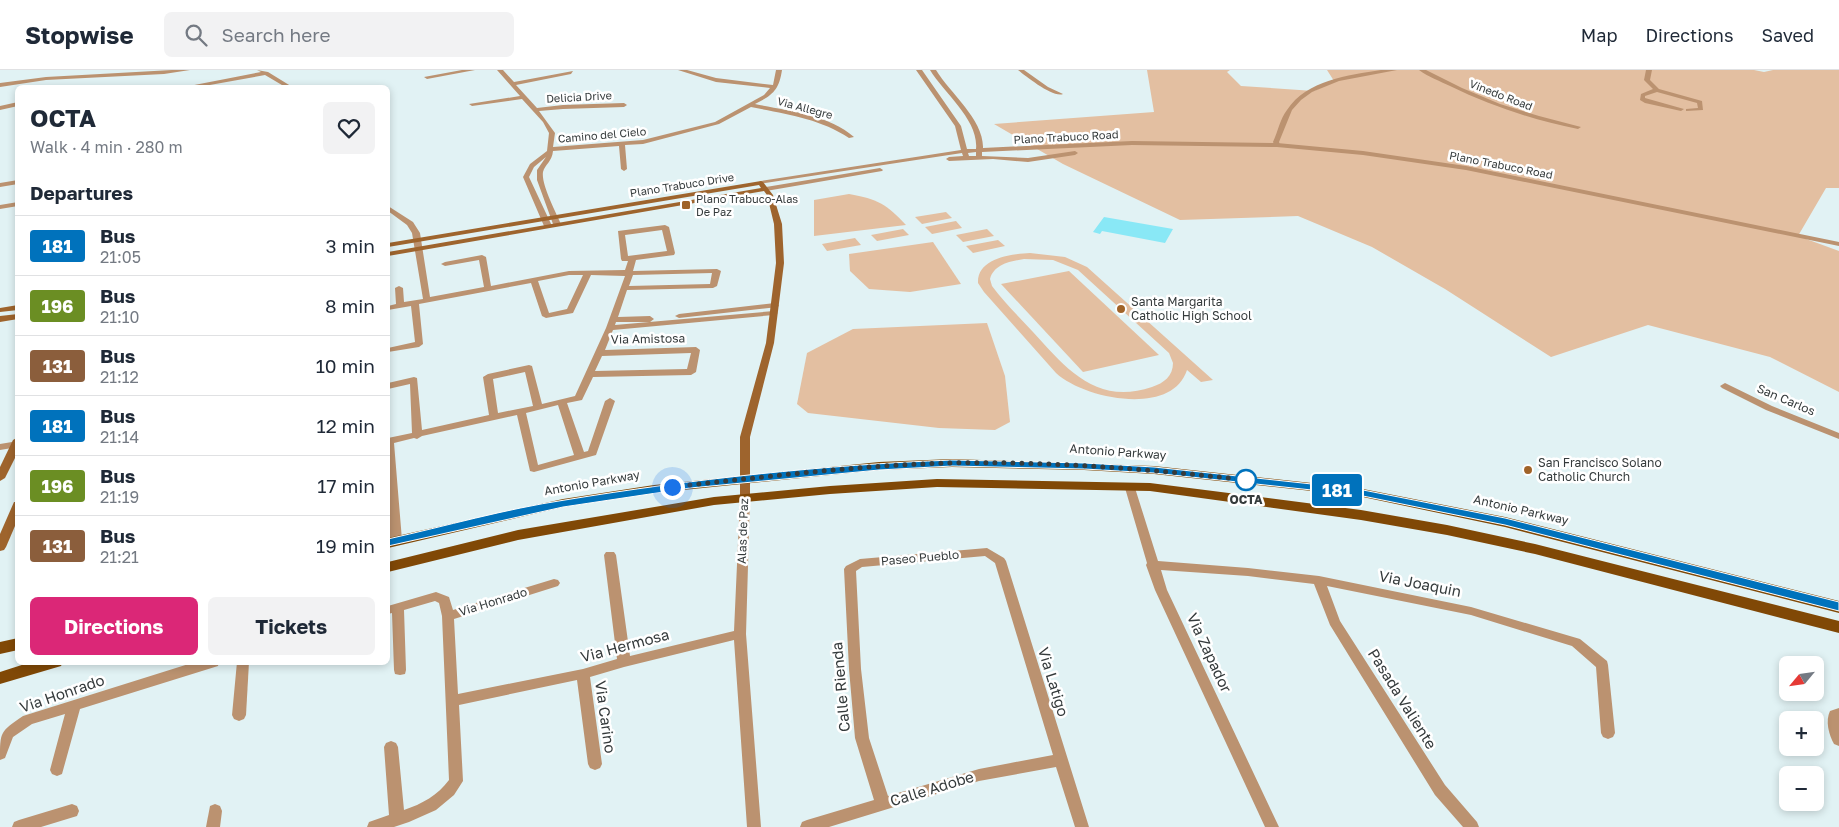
<!DOCTYPE html>
<html lang="en">
<head>
<meta charset="utf-8">
<style>
	body { margin:0; font-family:"Golos Text",sans-serif; background:#f2f2f3; color:#1f2937; height:100vh; display:flex; flex-direction:column; font-size:19px; white-space:nowrap }
	* { box-sizing:border-box; margin:0 }
	p { font-size:16px; color:#747a83 }
	.icon { flex:none; width:28px; height:28px; fill:none; stroke:currentColor; stroke-width:2; stroke-linecap:round; stroke-linejoin:round }
	.map { position:relative; flex:1; overflow:hidden }
	.details { position:absolute; left:15px; top:15px; width:375px; height:580px; display:flex; flex-direction:column; background:#fff; border-radius:8px; box-shadow:0 2px 8px #0003 }
	.details>* { flex:none }
	.badge { padding:0 10px; border-radius:4px; font-size:18px; line-height:32px }
	.needle { width:32px; rotate:241deg }
	.controls { position:absolute; left:1779px; top:586px; display:grid; gap:10px }
	.controls a { display:grid; place-items:center; width:45px; height:45px; border-radius:8px; background:#fff; box-shadow:0 2px 8px #0003; font-size:25px }
	.you { position:absolute; width:25px; height:25px; margin:-12px; border:4px solid #fff; border-radius:50%; background:#1a73e8; box-shadow:0 0 0 8px #1a73e833 }
	.map>.badge { position:absolute; translate:-50% -50%; box-shadow:0 0 0 2px #fff }
	h2 { padding:0 15px; font-size:19px; line-height:45px }
	.round { display:grid; place-items:center; flex:none; width:52px; height:52px; border-radius:8px; background:#f2f2f3 }
	.head { display:flex; align-items:center; justify-content:space-between; height:85px; padding:0 15px }
	h1 { font-size:24px; font-weight:700; line-height:38px }
	.primary-button { display:flex; gap:10px; margin-top:auto; padding:10px 15px }
	.primary-button a { flex:1; height:58px; border-radius:8px; background:#db2777; color:#fff; font-size:20px; font-weight:700; line-height:58px; text-align:center }
	.primary-button a+a { background:#f2f2f3; color:#1f2937 }
	ul { padding:0; list-style:none }
	li { display:flex; align-items:center; gap:15px; height:60px; padding:0 15px; border-top:1px solid #e0e1e3 }
	li div { flex:1 }
	li b { display:block; font-size:19px }
	li em { font-style:normal }
	li .badge { min-width:55px; font-weight:700; text-align:center }
	header { display:flex; align-items:center; gap:30px; box-sizing:border-box; height:70px; padding:0 25px; background:#fff; border-bottom:1px solid #e0e1e3 }
	header strong { font-size:24px }
	nav { display:flex; gap:28px; margin-inline-start:auto; font-size:18px }
	.search { width:350px; height:45px; background:#f2f2f3; display:flex; align-items:center; gap:12px; box-sizing:border-box; padding:0 18px; border-radius:8px; color:#747a83; font-size:19px }
	.map>svg:first-child { display:block }
	.green { fill:#e3bfa1; fill-rule:evenodd }
	.water { fill:#89e8f6 }
	.lines { fill:none; stroke-linecap:round; stroke-linejoin:round }
	.minor { fill:#bb9270; fill-rule:evenodd }
	.tertiary { fill:#bb9270; fill-rule:evenodd }
	.secondary { fill:#9e642d; fill-rule:evenodd }
	.primary { fill:#804806; fill-rule:evenodd }
	.line { fill:#0072bc; stroke:#fff }
	.walk { stroke:#353b3c; stroke-width:5; stroke-dasharray:0 9 }
	.poi-dot { fill:#a06328; stroke:#fff; stroke-width:2 }
	.stop-dot { fill:#fff; stroke:#0072bc; stroke-width:2.5 }
	.labels { text-anchor:middle; stroke-width:5; stroke-linejoin:round; paint-order:stroke }
	.far-street-label { font-size:11px; fill:#353b3c; stroke:#fff }
	.far-poi-label { font-size:11px; fill:#353b3c; stroke:#fff; text-anchor:start }
	.poi-label { font-size:12px; fill:#353b3c; stroke:#fff; text-anchor:start }
	.street-label { font-size:12px; fill:#353b3c; stroke:#fff }
	.stop-label { font-size:12px; font-weight:bold; fill:#353b3c; stroke:#fff }
	.near-street-label { font-size:15px; fill:#353b3c; stroke:#fff }
</style>
</head>
<body>
<header>
<strong>Stopwise</strong>
<div class="search"><svg class="icon" aria-label="search" viewBox="0 0 24 24"><circle cx="10" cy="10" r="6"/><path d="M15 15l6 6"/></svg>Search here</div>
<nav><a>Map</a><a>Directions</a><a>Saved</a></nav>
</header>
<div class="map">
<svg width="1839" height="757" viewBox="0 0 1839 757">
	<rect width="100%" height="100%" fill="#e1f2f4"/>
	<g class="green">
		<path d="M1147,0H1230L1227,2L1241,16L1314,21L1334,11L1327,0H1754L1764,2L1773,0H1839V118H1826L1798,166L1839,181V322L1770,287L1648,255L1551,287L1445,219L1372,177L1298,146L1180,150L1063,94L994,54L1154,42Z"/>
		<path d="M849,124C878,129 886,134 906,155L814,166V130Z"/>
		<path d="M946,142L952,148L922,154L915,147Z"/>
		<path d="M956,151L962,158L932,164L925,157Z"/>
		<path d="M903,159L909,165L877,171L871,165Z"/>
		<path d="M987,159L994,166L963,172L956,165Z"/>
		<path d="M855,168L861,175L827,181L822,174Z"/>
		<path d="M998,170L1005,176L973,183L966,176Z"/>
		<path d="M933,172L961,214L910,222L869,219L850,201L849,184Z"/>
		<path d="M1030,183L1065,187L1087,197L1213,310L1201,312L1187,300C1172,347 1084,329 1056,303L984,222L978,213C977,188 1012,184 1030,183ZM1024,189L1053,190L1078,200L1169,283L1173,293C1173,306 1164,313 1152,317C1096,336 1066,298 1033,262C1019,247 1004,232 992,216L990,209C994,194 1011,191 1024,189Z"/>
		<path d="M1069,201L1159,285L1083,302L1001,214Z"/>
		<path d="M987,253L1005,306L1010,352L995,360L939,358L808,343L797,334L807,283L853,259Z"/>
	</g>
	<path class="water" d="M1104,147L1173,159L1165,173L1102,161L1100,164L1093,162Z"/>
	<g class="lines">
		<g class="minor">
			<path d="M172,0H190L164,4L46,10L0,17V13L46,7Z"/>
			<path d="M257,0L268,2L294,18H287L265,5L193,18H179L261,2Z"/>
			<path d="M462,0H475L427,9L424,7Z"/>
			<path d="M497,0H503L514,12L573,1L571,4L516,15L537,38L563,35L624,33L627,35L624,37L563,39L539,41L555,63L553,77L643,70L715,52L764,25L770,18L716,12L678,0H687L716,8L773,15L776,0H782C779,20 773,25 755,34C787,41 828,44 854,67L849,68C819,48 785,44 751,37L719,54L643,74L625,75L627,99L624,101L621,99L619,76L553,81C552,92 545,94 543,102C541,114 556,142 561,154L560,156L553,154L537,110V100L546,87L534,97L529,107L552,156L548,158L544,156L523,107L530,94L547,81L549,63L543,52L522,29L472,36L469,34L520,26Z"/>
			<path d="M1018,0H1024L1048,17L1063,24C1053,28 1027,7 1018,0Z"/>
			<path d="M1381,0H1397L1339,11L1312,22L1301,30L1292,40L1279,72L1280,75L1275,76L1273,72C1278,61 1280,49 1287,40C1307,10 1348,5 1381,0Z"/>
			<path d="M1419,0H1426L1462,18L1500,34L1539,46L1581,57L1578,59C1533,50 1491,36 1450,16C1440,11 1428,7 1419,0Z"/>
			<path d="M1646,0H1652L1650,10L1659,19L1702,31L1703,40L1686,41V39L1698,38L1697,33L1657,22L1645,26V28L1684,39L1681,41L1645,33L1640,30L1641,24L1653,19L1644,10Z"/>
			<path d="M18,32V36L0,40V36Z"/>
			<path d="M18,110V114L0,117V113Z"/>
			<path d="M18,132V136L0,139V135Z"/>
			<path d="M388,136L413,152L420,163L430,227L484,217L479,190L445,196L441,194L445,192L482,185L486,187L491,216L569,201L625,200L628,191H622L621,189L618,161L665,155L669,157L675,183L674,185L636,190L633,201L717,199L721,201L717,216L713,218L627,220L618,247L650,246L654,249L650,252H616L615,255L774,241L778,243L774,245L613,260L605,280L696,277L700,280L696,302L691,305L593,307L582,330L567,333L584,382L588,381L605,331L610,328L615,331L596,385L534,402L530,401L517,345L422,366L417,369L414,368L394,373L402,470L400,473H392L390,470L388,425V368L412,363L410,314L388,319V313L414,307L417,308L422,360L489,345L483,307L488,304L529,295L532,296L542,334L575,326L606,258L625,206L591,205L573,243L546,248L542,246L531,213L419,234L423,274L419,277L388,282V278L415,272L411,236L388,240V236L396,234L395,218L399,216L403,218L404,232L423,229L412,163L407,155L388,141ZM662,160L667,181L628,186L625,165ZM712,203L710,214L629,216L633,205ZM569,205H583L567,239L549,243L538,211ZM691,283L687,299L595,301L602,286ZM525,302L533,336L498,343L493,309ZM558,335L574,385L538,395L526,343Z"/>
			<path d="M775,233L779,235L778,237L679,248L675,246L679,244Z"/>
			<path d="M1725,313L1772,336L1839,363V369L1766,340L1722,318L1720,316Z"/>
			<path d="M18,371V377L0,380V374Z"/>
			<path d="M1130,415L1135,418L1158,491L1248,498L1319,506L1471,537L1580,569L1607,591L1608,595L1615,663L1613,667L1608,669L1603,667L1601,663L1596,597L1572,576L1471,545L1327,516L1340,551L1445,715L1477,752L1479,757H1463L1435,725L1330,555L1314,514L1248,506L1161,500L1167,520L1279,757H1265L1155,520L1146,495L1147,493L1125,418Z"/>
			<path d="M745,425L750,428L746,564L761,757H747L734,570L624,597L590,607L602,694L600,698L595,700L590,698L588,694L577,610L459,635L463,711L454,725L436,740L409,752L394,757H367L369,752L389,745L384,677L386,673L391,671L396,673L398,677L404,740C422,734 438,725 449,710L442,546L439,533L435,531L404,540L406,600L405,604L400,605L395,604L394,600L392,543L388,544V536L436,522L449,527L453,540L554,509L558,510L560,513L558,516L454,549L458,624L583,599L617,589L604,485L606,482H614L616,485L630,586L734,561L740,428Z"/>
			<path d="M987,478L1004,488L1006,491L1089,757H1075L1056,697L979,711L829,757H800L802,752L807,750L874,730L855,668L849,599L844,499L846,496L860,489ZM985,486L995,493L1053,685L979,699L888,726L869,668L861,599L856,501L862,497Z"/>
			<path d="M195,592H219L218,596L80,639L62,704L57,706L52,704L50,700L65,644L32,654L13,667L5,688L0,690C0,661 0,662 23,646Z"/>
			<path d="M237,592H249L246,645L244,649L239,651L234,649L232,645Z"/>
			<path d="M1839,638V676L1834,674C1829,665 1825,651 1830,641Z"/>
			<path d="M72,734L77,736L79,741L77,746L41,757H12L14,752L19,750Z"/>
			<path d="M215,734L220,736L222,741L220,757H206L210,736Z"/>
		</g>
		<g class="tertiary">
			<path d="M916,0H922L961,56L967,79H976C979,50 944,23 930,0H936C950,23 984,50 983,78L1132,71L1277,73L1363,81L1466,96L1839,172V176L1466,100L1363,85L1277,77L1132,75L982,82V86L1028,88L1075,81L1078,83L1075,85L1028,92L993,89L949,91L946,89L949,87L963,86L962,83L759,114V112L761,111L961,80L955,56ZM976,82V86H969L968,83Z"/>
			<path d="M880,98L883,100L882,101L766,121L763,119L766,117Z"/>
		</g>
		<g class="secondary">
			<path d="M761,111L763,112L773,125L782,154L784,193L774,273L750,367V428L745,431L740,428V367L766,273L776,193L774,154L767,125L764,121L388,186V182L761,118L759,115L388,177V173Z"/>
			<path d="M18,235V240L0,242V238Z"/>
			<path d="M18,244V249L0,252V246Z"/>
			<path d="M18,367V382L5,408L0,411V397L13,370Z"/>
			<path d="M14,432H18V449L6,477L4,480L0,481V464Z"/>
		</g>
		<g class="primary">
			<path d="M952,389L1154,396L1358,418L1505,447L1839,531V543L1505,457L1358,426L1154,404L1084,400L952,397L879,400L654,423L563,437L388,478V468L563,429L654,415L879,392Z"/>
			<path d="M937,409L1150,413L1361,440L1447,455L1535,474L1839,551V563L1535,484L1447,465L1361,450L1150,421L937,417L830,424L714,435L518,470L388,502V492L518,460L714,427L830,416Z"/>
			<path d="M18,568V580L0,584V572Z"/>
			<path d="M31,592H63L61,596L0,614V602Z"/>
		</g>
	</g>
	<path class="line" d="M952,390L1084,393L1154,397L1358,419L1505,448L1839,532V541L1505,455L1358,425L1154,403L1084,399L952,396L879,400L690,418L563,437L388,476L382,473L388,469C446,456 505,439 565,430C693,409 823,395 952,390Z"/>
	<g class="lines">
		<path class="walk" d="M672,417C765,407 858,395 951,393C1050,391 1148,399 1246,410"/>
	</g>
	<g class="poi-dot">
		<rect x="681" y="130" width="10" height="10" rx="2.5"/>
		<circle cx="1121" cy="239" r="5"/>
		<circle cx="1528" cy="400" r="5"/>
	</g>
	<circle class="stop-dot" cx="1246" cy="410" r="10"/>
	<g class="labels">
		<g class="far-street-label">
			<text transform="translate(1501 25) rotate(21)" y="4">Vinedo Road</text>
			<text transform="translate(579 27) rotate(-3)" y="4">Delicia Drive</text>
			<text transform="translate(805 38) rotate(15)" y="4">Via Allegre</text>
			<text transform="translate(602 65) rotate(-5)" y="4">Camino del Cielo</text>
			<text transform="translate(1066 67) rotate(-3)" y="4">Plano Trabuco Road</text>
			<text transform="translate(1501 95) rotate(11)" y="4">Plano Trabuco Road</text>
			<text transform="translate(682 115) rotate(-9)" y="4">Plano Trabuco Drive</text>
		</g>
		<g class="far-poi-label">
			<text x="696" y="133">Plano Trabuco-Alas<tspan x="696" dy="13">De Paz</tspan></text>
		</g>
		<g class="poi-label">
			<text x="1131" y="236">Santa Margarita<tspan x="1131" dy="14">Catholic High School</tspan></text>
			<text x="1538" y="397">San Francisco Solano<tspan x="1538" dy="14">Catholic Church</tspan></text>
		</g>
		<g class="street-label">
			<text transform="translate(648 269) rotate(-1)" y="4">Via Amistosa</text>
			<text transform="translate(1786 330) rotate(23)" y="4">San Carlos</text>
			<text transform="translate(1118 382) rotate(4)" y="4">Antonio Parkway</text>
			<text transform="translate(592 413) rotate(-10)" y="4">Antonio Parkway</text>
			<text transform="translate(1521 440) rotate(13)" y="4">Antonio Parkway</text>
			<text transform="translate(743 461) rotate(-88)" y="4">Alas de Paz</text>
			<text transform="translate(920 488) rotate(-5)" y="4">Paseo Pueblo</text>
			<text transform="translate(493 532) rotate(-17)" y="4">Via Honrado</text>
		</g>
		<g class="stop-label">
			<text x="1246" y="434">OCTA</text>
		</g>
		<g class="near-street-label">
			<text transform="translate(1420 514) rotate(11)" y="5">Via Joaquin</text>
			<text transform="translate(625 576) rotate(-15)" y="5">Via Hermosa</text>
			<text transform="translate(1209 583) rotate(65)" y="5">Via Zapador</text>
			<text transform="translate(1053 612) rotate(73)" y="5">Via Latigo</text>
			<text transform="translate(841 617) rotate(-95)" y="5">Calle Rienda</text>
			<text transform="translate(62 624) rotate(-19)" y="5">Via Honrado</text>
			<text transform="translate(1402 629) rotate(58)" y="5">Pasada Valiente</text>
			<text transform="translate(605 647) rotate(82)" y="5">Via Carino</text>
			<text transform="translate(932 719) rotate(-17)" y="5">Calle Adobe</text>
		</g>
	</g>
</svg>
<div class="controls">
<a><svg class="needle" viewBox="-14 -14 28 28"><path d="M0-13l5 13h-10z" fill="#e53935"/><path d="M0 13l5-13h-10z" fill="#747a83"/></svg></a>
<a>+</a>
<a>−</a>
</div>
<div class="you" style="left:672px;top:417px"></div>
<b class="badge" style="left:1337px;top:420px;background:#0072bc;color:#fff">181</b>
<section class="details">
<div class="head"><div><h1>OCTA</h1><p>Walk · 4 min · 280 m</p></div><a class="round"><svg class="icon" aria-label="heart" viewBox="0 0 24 24"><path d="M12 20l-8-8c-3-5 5-10 8-4 3-6 11-1 8 4z"/></svg></a></div>
<h2>Departures</h2>
<ul>
<li><span class="badge" style="background:#0072bc;color:#fff">181</span><div><b>Bus</b><p>21:05</p></div><em>3 min</em></li>
<li><span class="badge" style="background:#6b8e23;color:#fff">196</span><div><b>Bus</b><p>21:10</p></div><em>8 min</em></li>
<li><span class="badge" style="background:#8b5e3c;color:#fff">131</span><div><b>Bus</b><p>21:12</p></div><em>10 min</em></li>
<li><span class="badge" style="background:#0072bc;color:#fff">181</span><div><b>Bus</b><p>21:14</p></div><em>12 min</em></li>
<li><span class="badge" style="background:#6b8e23;color:#fff">196</span><div><b>Bus</b><p>21:19</p></div><em>17 min</em></li>
<li><span class="badge" style="background:#8b5e3c;color:#fff">131</span><div><b>Bus</b><p>21:21</p></div><em>19 min</em></li>
</ul>
<div class="primary-button"><a>Directions</a><a>Tickets</a></div>
</section>
</div>
</body>
</html>
